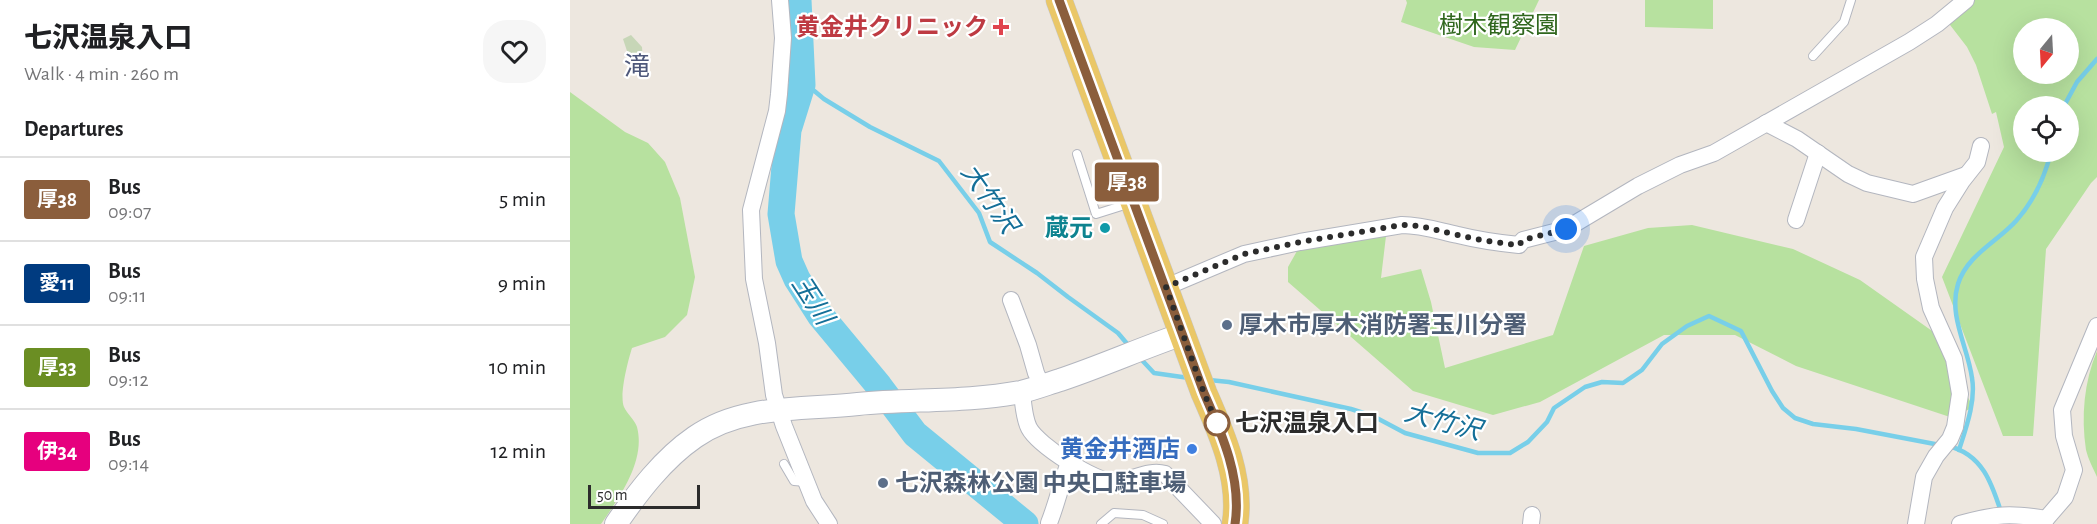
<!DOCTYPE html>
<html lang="en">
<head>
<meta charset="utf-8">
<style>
	body { margin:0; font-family:"Alegreya Sans","Noto Sans JP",sans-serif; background:#f6f6f6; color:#202124; height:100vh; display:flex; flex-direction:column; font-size:22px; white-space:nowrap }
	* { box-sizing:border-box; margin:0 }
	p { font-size:20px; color:#757577 }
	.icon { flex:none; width:33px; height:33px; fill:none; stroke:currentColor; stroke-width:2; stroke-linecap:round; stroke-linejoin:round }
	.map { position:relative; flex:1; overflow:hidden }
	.panel { display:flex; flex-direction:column; background:#fff; width:570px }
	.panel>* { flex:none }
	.badge { padding:0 12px; border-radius:4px; font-size:21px; line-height:39px }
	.needle { width:39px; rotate:198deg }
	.tools { position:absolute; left:1443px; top:18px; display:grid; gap:12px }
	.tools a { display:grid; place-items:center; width:66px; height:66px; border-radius:50%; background:#fff; box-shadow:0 6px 24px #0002; font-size:30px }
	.scale { position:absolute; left:18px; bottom:15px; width:112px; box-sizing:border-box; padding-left:6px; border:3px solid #2c2c2c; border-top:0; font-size:16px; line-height:21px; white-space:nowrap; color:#2c2c2c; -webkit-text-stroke:4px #fff; paint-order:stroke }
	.you { position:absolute; width:30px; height:30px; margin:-15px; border:4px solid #fff; border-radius:50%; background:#1a73e8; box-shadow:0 0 0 9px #1a73e833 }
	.map>.badge { position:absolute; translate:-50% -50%; box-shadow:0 0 0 3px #fff }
	h2 { padding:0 24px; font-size:22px; line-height:54px }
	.round { display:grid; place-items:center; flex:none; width:63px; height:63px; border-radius:24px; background:#f6f6f6 }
	.overview { display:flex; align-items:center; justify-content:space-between; height:102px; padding:0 24px }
	h1 { font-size:28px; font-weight:800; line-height:45px }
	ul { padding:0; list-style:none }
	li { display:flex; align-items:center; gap:18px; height:84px; padding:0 24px; border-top:2px solid #e0e0e0 }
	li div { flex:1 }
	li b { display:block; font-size:22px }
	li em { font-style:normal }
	li .badge { min-width:66px; font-weight:700; text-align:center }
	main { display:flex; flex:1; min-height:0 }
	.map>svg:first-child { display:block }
	.green { fill:#b7e19f; fill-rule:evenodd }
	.cemetery { fill:#c7d6b7 }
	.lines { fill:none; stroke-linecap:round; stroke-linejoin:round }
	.stream { stroke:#78cfe9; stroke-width:4.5 }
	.river { stroke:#78cfe9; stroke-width:27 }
	.lane-casing { stroke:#b3b6bf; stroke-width:10 }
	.street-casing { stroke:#b3b6bf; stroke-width:18 }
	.secondary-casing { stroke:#b3b6bf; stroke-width:24 }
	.primary-casing { stroke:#c8c8c8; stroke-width:27 }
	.lane { stroke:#fff; stroke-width:8 }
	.street { stroke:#fff; stroke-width:16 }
	.secondary { stroke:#fff; stroke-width:22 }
	.primary { stroke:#eac767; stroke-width:26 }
	.line-casing { stroke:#fff; stroke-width:14 }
	.line { stroke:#8b5e3c; stroke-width:9 }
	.walk { stroke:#2c2c2c; stroke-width:6; stroke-dasharray:0 10.8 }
	.health-dot { fill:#e0444e; stroke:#fff; stroke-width:2 }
	.culture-dot { fill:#0f9aa8; stroke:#fff; stroke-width:2 }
	.service-dot { fill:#5c6f8a; stroke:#fff; stroke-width:2 }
	.stop-dot { fill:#fff; stroke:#8b5e3c; stroke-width:3 }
	.shop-dot { fill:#3f7fe0; stroke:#fff; stroke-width:2 }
	.labels { text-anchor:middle; stroke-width:4.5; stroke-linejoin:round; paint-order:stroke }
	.park-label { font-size:24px; fill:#30671e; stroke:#fff }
	.health-label { font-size:24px; font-weight:bold; fill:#be3a42; stroke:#fff; text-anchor:end }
	.culture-label { font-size:24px; font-weight:bold; fill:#0d838f; stroke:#fff; text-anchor:end }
	.service-label { font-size:24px; font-weight:bold; fill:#4e5e75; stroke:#fff; text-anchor:start }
	.stop-label { font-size:24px; font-weight:bold; fill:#2c2c2c; stroke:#fff; text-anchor:start }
	.shop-label { font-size:24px; font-weight:bold; fill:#366cbe; stroke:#fff; text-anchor:end }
	.neighbourhood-label { font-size:26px; fill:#4e587b; stroke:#fff }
	.water-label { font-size:26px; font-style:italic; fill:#146f98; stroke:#fff }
</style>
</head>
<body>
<main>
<section class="panel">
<div class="overview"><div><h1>七沢温泉入口</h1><p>Walk · 4 min · 260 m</p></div><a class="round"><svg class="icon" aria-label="heart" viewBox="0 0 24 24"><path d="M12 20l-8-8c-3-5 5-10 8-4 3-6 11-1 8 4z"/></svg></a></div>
<h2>Departures</h2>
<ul>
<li><span class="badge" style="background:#8b5e3c;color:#fff">厚38</span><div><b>Bus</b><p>09:07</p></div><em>5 min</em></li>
<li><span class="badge" style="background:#003b80;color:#fff">愛11</span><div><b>Bus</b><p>09:11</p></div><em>9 min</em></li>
<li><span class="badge" style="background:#6b8e23;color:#fff">厚33</span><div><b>Bus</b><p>09:12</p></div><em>10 min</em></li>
<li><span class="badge" style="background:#e6007e;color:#fff">伊34</span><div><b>Bus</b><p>09:14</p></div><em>12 min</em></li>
</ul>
</section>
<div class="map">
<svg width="1527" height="524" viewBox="0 0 1527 524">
	<rect width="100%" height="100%" fill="#ede7df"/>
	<g class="green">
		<path d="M836,0H969L945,50L904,47L831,22L837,3Z"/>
		<path d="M1075,0H1143V29L1075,27Z"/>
		<path d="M1399,0H1527V177L1521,183L1476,249L1463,436H1433L1372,277L1434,147L1426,112L1422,114L1406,65L1397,47L1377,21ZM1454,28H1498V74H1454ZM1454,106H1498V152H1454Z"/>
		<path d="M0,92L55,132L78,143L95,162L110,198L125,277L117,315L95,337L62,348C58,361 49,395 54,407C57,414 65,420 67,427C76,461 49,498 31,524H0Z"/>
		<path d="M1122,225L1223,249L1290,280L1365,333L1403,407L1383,418L1226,366L1165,335H1094L970,402L923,415L843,391L718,282V267L727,251L816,236L811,278L851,269L861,302L875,368L983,335L1014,246L1078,228Z"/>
		<path d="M1527,351V477C1523,468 1518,459 1516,450C1511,416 1514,382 1527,351Z"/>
	</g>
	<path class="cemetery" d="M61,35L72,47L73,62L67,66L59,57L53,39Z"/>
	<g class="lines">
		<g class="stream">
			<path d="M232,85L242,89L254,99L300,127L369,161L409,213L420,242L467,273L498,297L548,333L559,346"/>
			<path d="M1494,106L1507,82L1527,59"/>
			<path d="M569,357L584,373L619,378"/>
			<path d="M639,380L659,382L781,409L803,416L835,433L908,453H940L958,442L977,422L984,408L1015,387L1032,382L1053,383L1072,370L1092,344L1117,326L1139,316L1171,331L1202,391L1213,408L1225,418L1243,424L1286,429L1370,445"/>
			<path d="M1378,446C1417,455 1424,492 1435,524"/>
			<path d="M1389,450C1396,428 1406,401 1402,378C1398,347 1378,316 1388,284C1397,255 1427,242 1446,221C1463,202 1475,176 1481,152"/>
		</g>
		<path class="river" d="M228,0L232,85L218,130L211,214L219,261L227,279L250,315L309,386L345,434L455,524"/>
		<g class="lane-casing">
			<g id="lane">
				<path d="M1243,56L1274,22L1281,0"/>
				<path d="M507,154L526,214L561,203"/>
				<path d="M214,464L224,481L236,482"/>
				<path d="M531,524L544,513L573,515L593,524"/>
			</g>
		</g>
		<g class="street-casing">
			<g id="street">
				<path d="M210,0L213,38L209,94L207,111L181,210L184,279L197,343L204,395L214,426L244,501L259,524"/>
				<path d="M1196,123L1227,139L1278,174L1297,183L1343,194L1396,175"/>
				<path d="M1226,220L1248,153"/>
				<path d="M596,287L674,254L730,242L832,225C852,225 869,231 888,235C908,240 929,243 949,245L953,240L996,229L1068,186L1110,165L1144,153L1339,42L1367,24L1396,0"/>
				<path d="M441,300L458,345L466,373L472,386"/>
				<path d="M452,392C453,403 454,418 459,428C468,445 526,483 545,482C562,481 578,469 595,474L643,524"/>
				<path d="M1476,519L1495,497L1504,470L1494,436L1492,410L1527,326"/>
				<path d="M479,523C487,503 491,483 499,463"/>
				<path d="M961,524L962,515"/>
				<path d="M1346,524L1354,477L1366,456L1380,439L1385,427L1390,394L1384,359L1361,308L1355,279L1354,257L1375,208L1392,181L1407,162L1411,146"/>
				<path d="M1390,524C1425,514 1441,513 1476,519"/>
			</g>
		</g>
		<g class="secondary-casing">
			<path id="secondary" d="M46,524C68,492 93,459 125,437C172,404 233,410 288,404C342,399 397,402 451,392C464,389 477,384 490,380C532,366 572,348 613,334"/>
		</g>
		<g class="primary-casing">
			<path id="primary" d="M489,0L634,393C652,434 672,479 665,524"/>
		</g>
		<use href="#lane" class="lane"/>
		<use href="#street" class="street"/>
		<use href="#secondary" class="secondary"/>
		<use href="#primary" class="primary"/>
	</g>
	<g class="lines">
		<g class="line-casing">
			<path id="line" d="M489,0L634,393C652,434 672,479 665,524"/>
		</g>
		<use href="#line" class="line"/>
		<path class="walk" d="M647,423L650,431L634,393L596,287L674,254L730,242L832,225C852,225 869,231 888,235C908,240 929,243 949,245L953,240L996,229"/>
	</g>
	<path class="health-dot" d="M428 18h6v6h6v6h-6v6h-6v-6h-6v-6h6z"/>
	<circle class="culture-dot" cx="535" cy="228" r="6"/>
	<g class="service-dot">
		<circle cx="657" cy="325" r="6"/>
		<circle cx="313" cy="483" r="6"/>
	</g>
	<circle class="stop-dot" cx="647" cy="423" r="12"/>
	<circle class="shop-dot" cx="622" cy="449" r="6"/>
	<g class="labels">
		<g class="park-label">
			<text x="929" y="33">樹木観察園</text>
		</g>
		<g class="health-label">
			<text x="418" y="35">黄金井クリニック</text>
		</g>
		<g class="culture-label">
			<text x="523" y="236">蔵元</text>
		</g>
		<g class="service-label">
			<text x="669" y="333">厚木市厚木消防署玉川分署</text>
			<text x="325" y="491">七沢森林公園 中央口駐車場</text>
		</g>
		<g class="stop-label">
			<text x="665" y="431">七沢温泉入口</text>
		</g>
		<g class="shop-label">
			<text x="610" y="457">黄金井酒店</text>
		</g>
		<g class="neighbourhood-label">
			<text x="67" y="75">滝</text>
		</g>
		<g class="water-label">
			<text transform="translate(420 198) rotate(55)" y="9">大竹沢</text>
			<text transform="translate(243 300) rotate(57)" y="9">玉川</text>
			<text transform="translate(873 421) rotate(15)" y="9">大竹沢</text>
		</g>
	</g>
</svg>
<div class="tools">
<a><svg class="needle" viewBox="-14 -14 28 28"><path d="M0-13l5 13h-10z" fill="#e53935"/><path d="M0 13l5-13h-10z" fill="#757577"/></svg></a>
<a><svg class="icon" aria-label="locate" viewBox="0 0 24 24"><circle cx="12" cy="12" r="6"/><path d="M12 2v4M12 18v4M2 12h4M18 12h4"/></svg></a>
</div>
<div class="scale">50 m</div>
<div class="you" style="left:996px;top:229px"></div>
<b class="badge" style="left:557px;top:182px;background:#8b5e3c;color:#fff">厚38</b>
</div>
</main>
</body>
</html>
